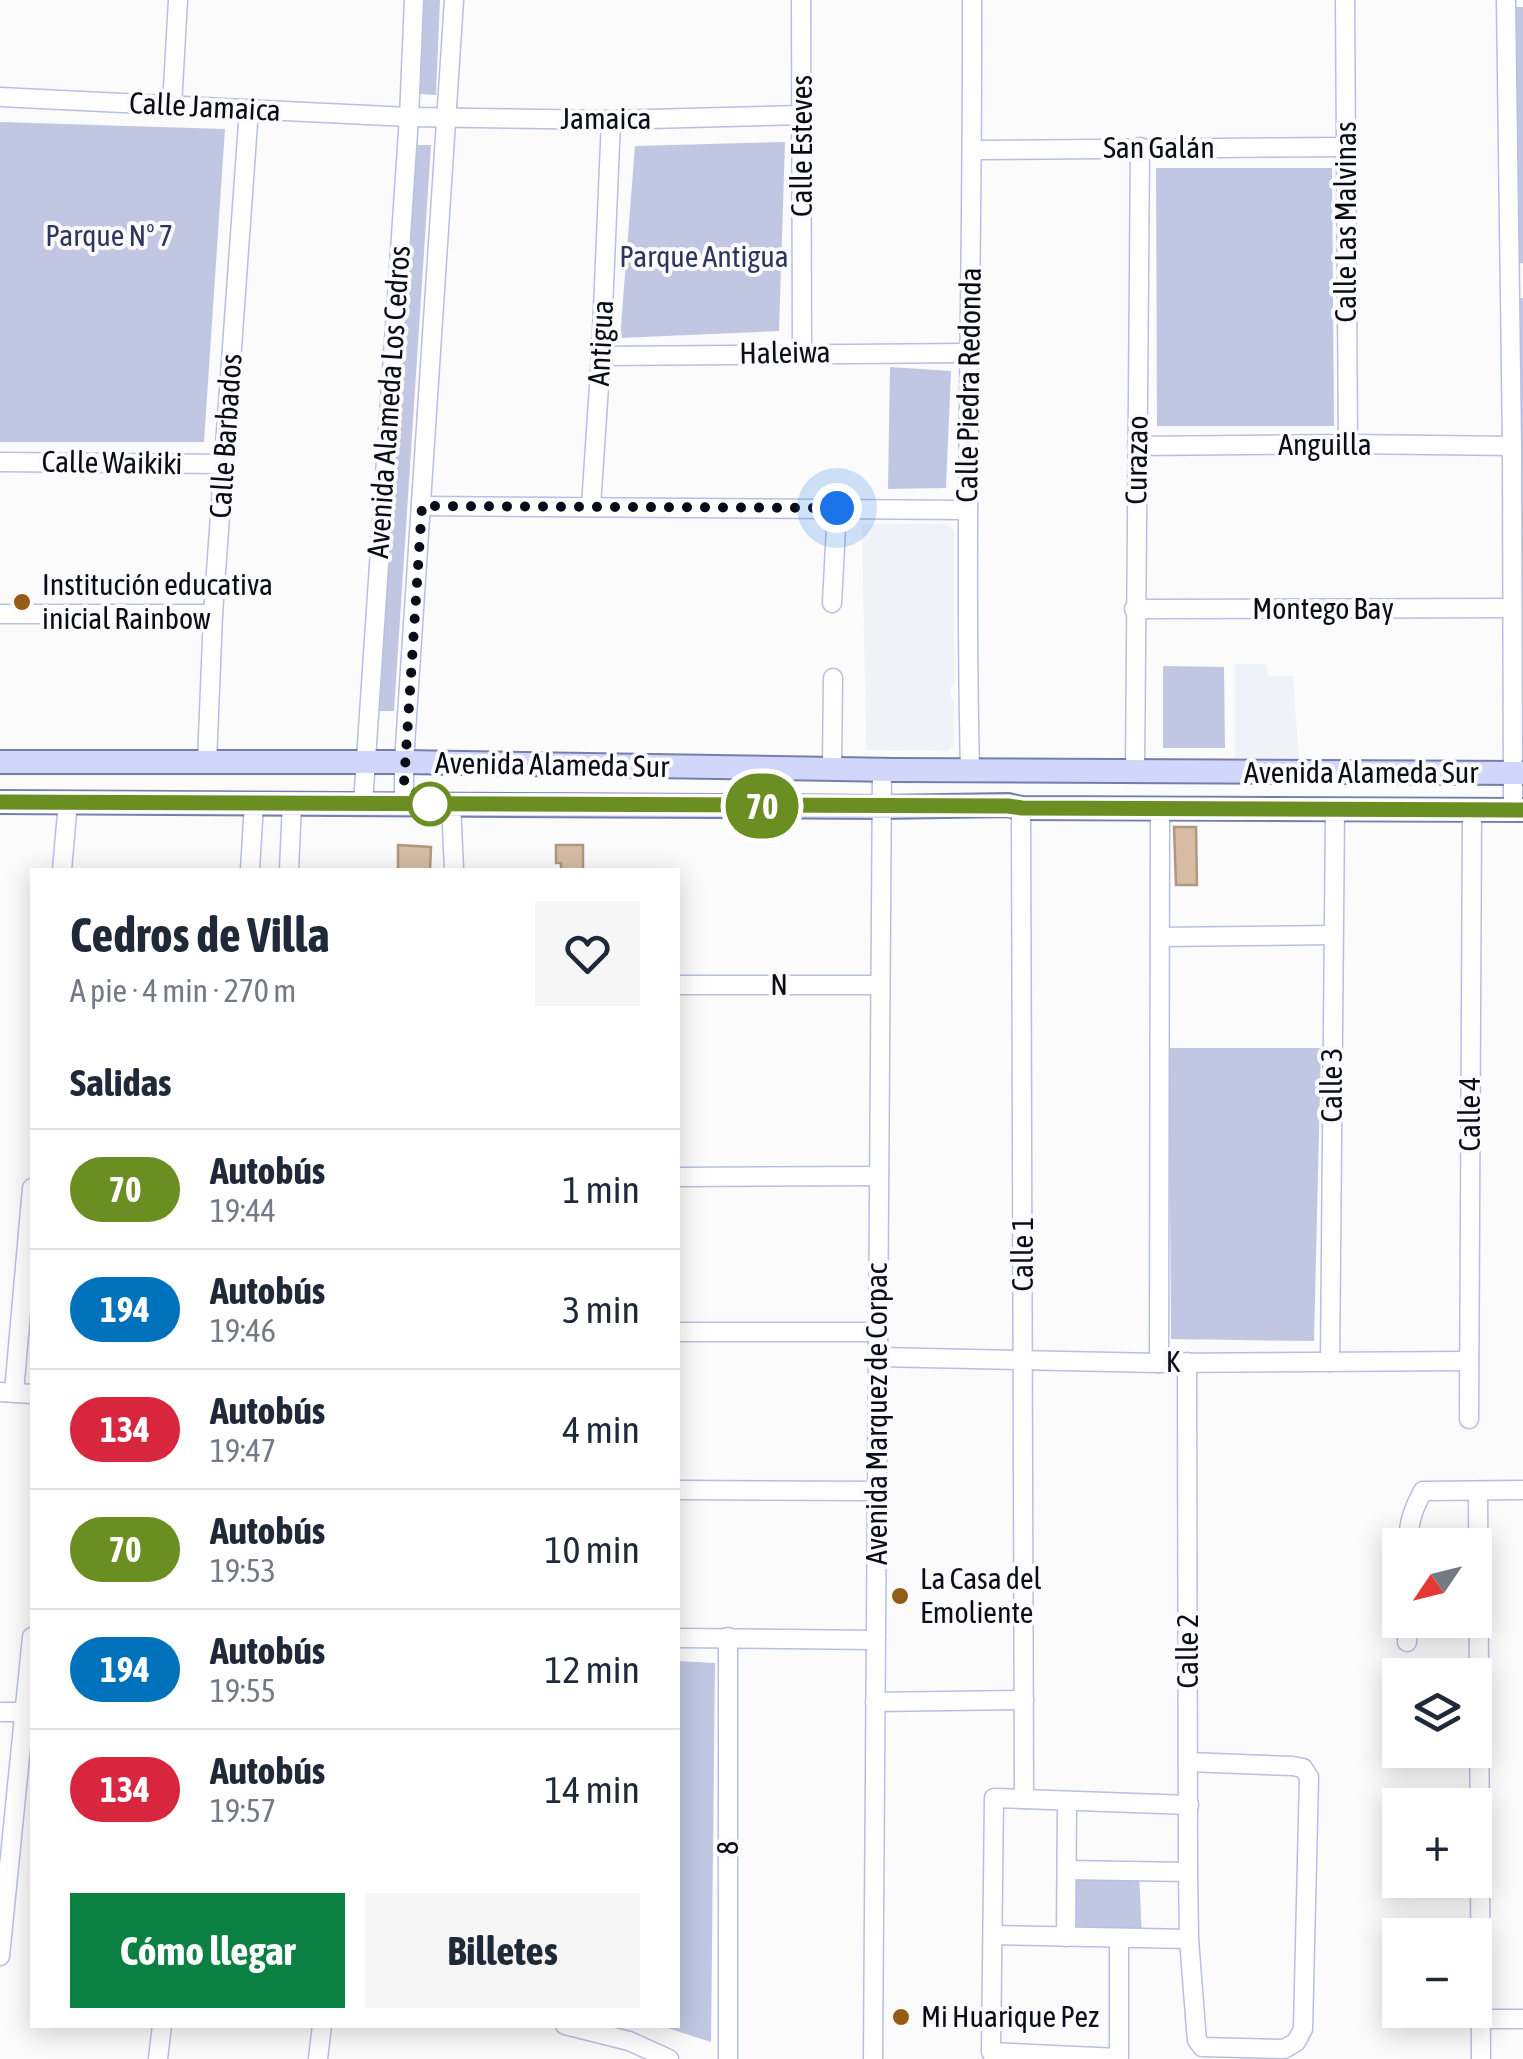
<!DOCTYPE html>
<html lang="es">
<head>
<meta charset="utf-8">
<style>
	body { margin:0; font-family:"Asap Condensed",sans-serif; background:#f6f6f7; color:#1f2937; height:100vh; display:flex; flex-direction:column; font-size:38px; white-space:nowrap }
	* { box-sizing:border-box; margin:0 }
	p { font-size:32px; color:#747a83 }
	.icon { flex:none; width:55px; height:55px; fill:none; stroke:currentColor; stroke-width:2; stroke-linecap:round; stroke-linejoin:round }
	.map { position:relative; flex:1; overflow:hidden }
	.drawer { position:absolute; left:30px; top:868px; width:650px; height:1160px; display:flex; flex-direction:column; background:#fff; border-radius:0px; box-shadow:0 5px 25px #0003 }
	.drawer>* { flex:none }
	.badge { padding:0 20px; border-radius:32px; font-size:35px; line-height:65px }
	.needle { width:65px; rotate:235deg }
	.controls { position:absolute; left:1382px; top:1528px; display:grid; gap:20px }
	.controls a { display:grid; place-items:center; width:110px; height:110px; border-radius:0px; background:#fff; box-shadow:0 5px 25px #0003; font-size:50px }
	.you { position:absolute; width:50px; height:50px; margin:-25px; border:8px solid #fff; border-radius:50%; background:#1a73e8; box-shadow:0 0 0 15px #1a73e833 }
	.map>.badge { position:absolute; translate:-50% -50%; box-shadow:0 0 0 5px #fff }
	h2 { padding:0 40px; font-size:38px; line-height:90px }
	.round { display:grid; place-items:center; flex:none; width:105px; height:105px; border-radius:0px; background:#f6f6f7 }
	.summary { display:flex; align-items:center; justify-content:space-between; height:170px; padding:0 40px }
	h1 { font-size:48px; font-weight:700; line-height:75px }
	.primary-button { display:flex; gap:20px; margin-top:auto; padding:20px 40px }
	.primary-button a { flex:1; height:115px; border-radius:0px; background:#0b8043; color:#fff; font-size:40px; font-weight:700; line-height:115px; text-align:center }
	.primary-button a+a { background:#f6f6f7; color:#1f2937 }
	ul { padding:0; list-style:none }
	li { display:flex; align-items:center; gap:30px; height:120px; padding:0 40px; border-top:2px solid #e0e1e3 }
	li div { flex:1 }
	li b { display:block; font-size:38px }
	li em { font-style:normal }
	li .badge { min-width:110px; font-weight:700; text-align:center }
	.map>svg:first-child { display:block }
	.built { fill:#f0f2fa }
	.green { fill:#c1c7e3 }
	.building { fill:#d6bca4; stroke:#b2977e; stroke-width:2.5 }
	.lines { fill:none; stroke-linecap:round; stroke-linejoin:round }
	.minor-casing { stroke:#b8bfe1; stroke-width:21 }
	.major-casing { stroke:#767fa9; stroke-width:26 }
	.minor { stroke:#fff; stroke-width:18 }
	.major { stroke:#d0d7fa; stroke-width:22 }
	.line-casing { stroke:#fff; stroke-width:22 }
	.line { stroke:#6b8e23; stroke-width:15 }
	.walk { stroke:#0a0c17; stroke-width:10; stroke-dasharray:0 18 }
	.poi-dot { fill:#955c18; stroke:#fbfbfb; stroke-width:4 }
	.stop-dot { fill:#fff; stroke:#6b8e23; stroke-width:5 }
	.labels { text-anchor:middle; stroke-width:8; stroke-linejoin:round; paint-order:stroke }
	.street-label { font-size:30px; fill:#0a0c17; stroke:#fbfbfb }
	.park-label { font-size:30px; fill:#2e3560; stroke:#fbfbfb }
	.poi-label { font-size:30px; fill:#0a0c17; stroke:#fbfbfb; text-anchor:start }
</style>
</head>
<body>
<div class="map">
<svg width="1523" height="2059" viewBox="0 0 1523 2059">
	<rect width="100%" height="100%" fill="#fbfbfb"/>
	<g class="built">
		<path d="M862,524H946L954,531V684L951,687V698L954,701V745L948,751L866,750Z"/>
		<path d="M1235,664H1266L1268,676H1293L1299,760H1235Z"/>
	</g>
	<g class="green">
		<path d="M423,0H440L436,95L419,94Z"/>
		<path d="M1513,7H1523V263L1516,264Z"/>
		<path d="M0,122L225,129L204,442H0Z"/>
		<path d="M785,142L779,331L620,338L635,146Z"/>
		<path d="M413,145H431L394,711H376Z"/>
		<path d="M1156,168H1332L1334,426H1157Z"/>
		<path d="M1516,298H1523V745H1520Z"/>
		<path d="M890,367L951,371L946,488L888,489Z"/>
		<path d="M1163,666L1224,667L1225,748H1163Z"/>
		<path d="M1169,1048H1321L1314,1341L1171,1339Z"/>
		<path d="M678,1661L715,1663L711,2042L658,2025H678Z"/>
		<path d="M1067,1870L1139,1871L1142,1938L1066,1937Z"/>
	</g>
	<g class="building">
		<path d="M1174,827H1196L1197,885H1176Z"/>
		<path d="M398,845L431,847L430,870H398Z"/>
		<path d="M556,845H583V870H561V863H556Z"/>
	</g>
	<g class="lines">
		<g class="minor-casing">
			<g id="minor">
				<path d="M801,0L802,353"/>
				<path d="M1345,0L1348,444"/>
				<path d="M1506,0L1512,446L1513,810"/>
				<path d="M0,97L409,117L611,120L802,115"/>
				<path d="M172,106L178,0"/>
				<path d="M973,150L1345,147"/>
				<path d="M601,356L968,353"/>
				<path d="M1137,446L1348,444L1512,446"/>
				<path d="M0,462L224,464"/>
				<path d="M421,506L967,510"/>
				<path d="M591,506L601,356L611,120"/>
				<path d="M832,603L837,508"/>
				<path d="M1134,609L1511,608"/>
				<path d="M0,614H213"/>
				<path d="M207,762L213,614L249,109"/>
				<path d="M832,769L833,678"/>
				<path d="M970,771C964,514 973,257 972,0"/>
				<path d="M1135,772L1140,147"/>
				<path d="M451,803L454,870"/>
				<path d="M363,804L409,117L414,0"/>
				<path d="M404,804V762L454,0"/>
				<path d="M1021,808L1024,1799"/>
				<path d="M62,870L68,802"/>
				<path d="M250,870L254,803"/>
				<path d="M289,870L292,803"/>
				<path d="M1160,937L1333,935"/>
				<path d="M678,985H880"/>
				<path d="M678,1177L879,1176"/>
				<path d="M678,1332H878"/>
				<path d="M878,1357L1159,1363L1469,1361"/>
				<path d="M1187,1362L1188,1872L1189,1939L1196,2029L1197,2040L1202,2047L1284,2049L1296,2042L1303,2029L1309,1777L1303,1768L1292,1766L1188,1762"/>
				<path d="M1330,1362L1335,809"/>
				<path d="M1159,1363L1160,808"/>
				<path d="M0,1392L32,1394"/>
				<path d="M14,1392L32,1188"/>
				<path d="M1469,1419L1472,810"/>
				<path d="M678,1490L876,1491"/>
				<path d="M1478,1491L1481,2059"/>
				<path d="M1408,1545C1408,1524 1413,1509 1423,1491L1523,1490"/>
				<path d="M678,1638L876,1640"/>
				<path d="M1407,1642L1408,1620"/>
				<path d="M875,1702L1024,1700"/>
				<path d="M0,1712H23"/>
				<path d="M1067,1870L1188,1872"/>
				<path d="M993,1935L1189,1939"/>
				<path d="M1066,1937L1067,1801"/>
				<path d="M1119,1938V2058L991,2052L994,1798L1189,1805"/>
				<path d="M0,1956L32,1637"/>
				<path d="M1481,2019H1523"/>
				<path d="M565,2025L629,2041L669,2059"/>
				<path d="M158,2059L162,2025"/>
				<path d="M318,2059L322,2025"/>
				<path d="M728,2059V1637"/>
				<path d="M873,2059L882,770"/>
			</g>
		</g>
		<g class="major-casing">
			<g id="major">
				<path d="M0,762H404L896,770L1523,773"/>
				<path d="M0,802L881,807L1008,805L1021,808L1523,810"/>
			</g>
		</g>
		<use href="#minor" class="minor"/>
		<use href="#major" class="major"/>
	</g>
	<g class="lines">
		<g class="line-casing">
			<path id="line" d="M0,802L1008,806L1022,808L1523,810"/>
		</g>
		<use href="#line" class="line"/>
		<path class="walk" d="M430,804L404,783L422,506L837,508"/>
	</g>
	<g class="poi-dot">
		<circle cx="22" cy="602" r="10"/>
		<circle cx="900" cy="1596" r="10"/>
		<circle cx="901" cy="2017" r="10"/>
	</g>
	<circle class="stop-dot" cx="430" cy="804" r="20"/>
	<g class="labels">
		<g class="street-label">
			<text transform="translate(205 107) rotate(3)" y="10">Calle Jamaica</text>
			<text x="606" y="129">Jamaica</text>
			<text transform="translate(802 146) rotate(-90)" y="10">Calle Esteves</text>
			<text x="1159" y="158">San Galán</text>
			<text transform="translate(1346 222) rotate(-90)" y="10">Calle Las Malvinas</text>
			<text transform="translate(601 343) rotate(-87)" y="10">Antigua</text>
			<text transform="translate(785 353) rotate(-1)" y="10">Haleiwa</text>
			<text transform="translate(969 385) rotate(-89)" y="10">Calle Piedra Redonda</text>
			<text transform="translate(389 402) rotate(-86)" y="10">Avenida Alameda Los Cedros</text>
			<text transform="translate(226 436) rotate(-86)" y="10">Calle Barbados</text>
			<text x="1325" y="455">Anguilla</text>
			<text transform="translate(1137 460) rotate(-89)" y="10">Curazao</text>
			<text transform="translate(112 463) rotate(1)" y="10">Calle Waikiki</text>
			<text x="1323" y="619">Montego Bay</text>
			<text transform="translate(552 765) rotate(1)" y="10">Avenida Alameda Sur</text>
			<text x="1361" y="783">Avenida Alameda Sur</text>
			<text x="779" y="995">N</text>
			<text transform="translate(1332 1085) rotate(-90)" y="10">Calle 3</text>
			<text transform="translate(1470 1114) rotate(-90)" y="10">Calle 4</text>
			<text transform="translate(1023 1254) rotate(-90)" y="10">Calle 1</text>
			<text x="1173" y="1372">K</text>
			<text transform="translate(877 1414) rotate(-90)" y="10">Avenida Marquez de Corpac</text>
			<text transform="translate(1188 1651) rotate(-90)" y="10">Calle 2</text>
			<text transform="translate(728 1848) rotate(-90)" y="10">8</text>
		</g>
		<g class="park-label">
			<text x="109" y="246">Parque N° 7</text>
			<text x="704" y="267">Parque Antigua</text>
		</g>
		<g class="poi-label">
			<text x="42" y="595">Institución educativa<tspan x="42" dy="34">inicial Rainbow</tspan></text>
			<text x="920" y="1589">La Casa del<tspan x="920" dy="34">Emoliente</tspan></text>
			<text x="921" y="2027">Mi Huarique Pez</text>
		</g>
	</g>
</svg>
<div class="controls">
<a><svg class="needle" viewBox="-14 -14 28 28"><path d="M0-13l5 13h-10z" fill="#e53935"/><path d="M0 13l5-13h-10z" fill="#747a83"/></svg></a>
<a><svg class="icon" aria-label="layers" viewBox="0 0 24 24"><path d="M12 4l9 5-9 5-9-5zM3 14l9 5 9-5"/></svg></a>
<a>+</a>
<a>−</a>
</div>
<div class="you" style="left:837px;top:508px"></div>
<b class="badge" style="left:762px;top:806px;background:#6b8e23;color:#fff">70</b>
<section class="drawer">
<div class="summary"><div><h1>Cedros de Villa</h1><p>A pie · 4 min · 270 m</p></div><a class="round"><svg class="icon" aria-label="heart" viewBox="0 0 24 24"><path d="M12 20l-8-8c-3-5 5-10 8-4 3-6 11-1 8 4z"/></svg></a></div>
<h2>Salidas</h2>
<ul>
<li><span class="badge" style="background:#6b8e23;color:#fff">70</span><div><b>Autobús</b><p>19:44</p></div><em>1 min</em></li>
<li><span class="badge" style="background:#0072bc;color:#fff">194</span><div><b>Autobús</b><p>19:46</p></div><em>3 min</em></li>
<li><span class="badge" style="background:#d7263d;color:#fff">134</span><div><b>Autobús</b><p>19:47</p></div><em>4 min</em></li>
<li><span class="badge" style="background:#6b8e23;color:#fff">70</span><div><b>Autobús</b><p>19:53</p></div><em>10 min</em></li>
<li><span class="badge" style="background:#0072bc;color:#fff">194</span><div><b>Autobús</b><p>19:55</p></div><em>12 min</em></li>
<li><span class="badge" style="background:#d7263d;color:#fff">134</span><div><b>Autobús</b><p>19:57</p></div><em>14 min</em></li>
</ul>
<div class="primary-button"><a>Cómo llegar</a><a>Billetes</a></div>
</section>
</div>
</body>
</html>
